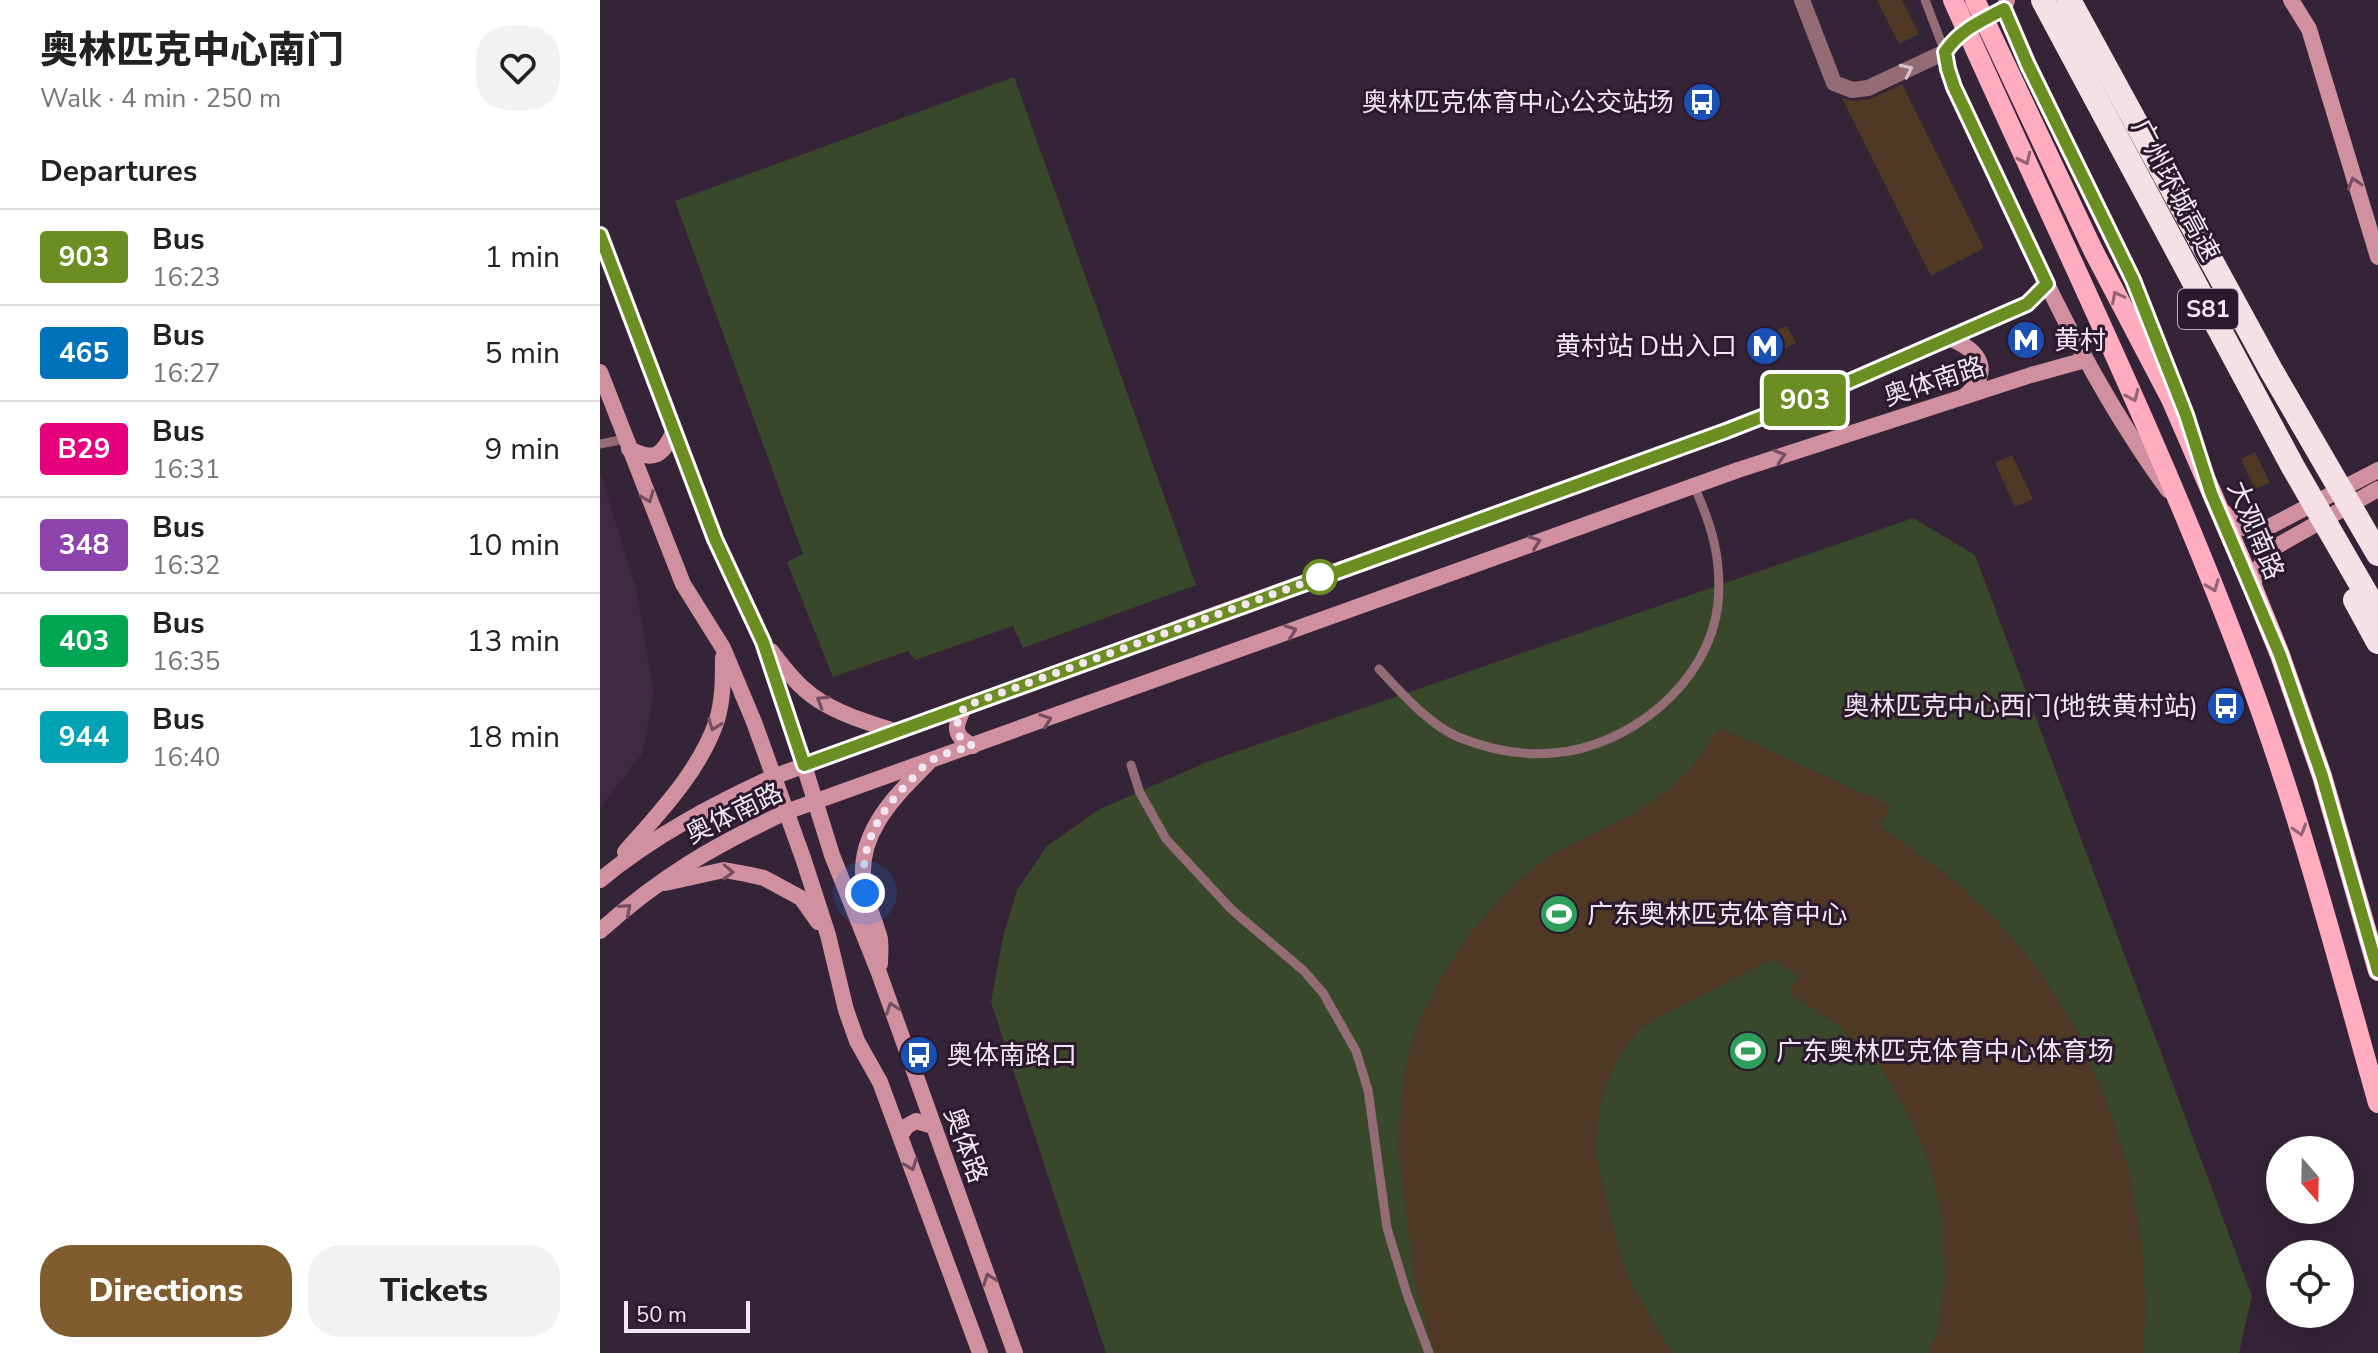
<!DOCTYPE html>
<html lang="en">
<head>
<meta charset="utf-8">
<style>
	body { margin:0; font-family:"Nunito Sans","Noto Sans SC",sans-serif; background:#f2f2f2; color:#222; height:100vh; display:flex; flex-direction:column; font-size:30px; white-space:nowrap }
	* { box-sizing:border-box; margin:0 }
	p { font-size:26px; color:#767676 }
	.icon { flex:none; width:44px; height:44px; fill:none; stroke:currentColor; stroke-width:2; stroke-linecap:round; stroke-linejoin:round }
	.map { position:relative; flex:1; overflow:hidden }
	.details { display:flex; flex-direction:column; background:#fff; width:600px }
	.details>* { flex:none }
	.badge { padding:0 16px; border-radius:6px; font-size:28px; line-height:52px }
	.needle { width:52px; rotate:160deg }
	.buttons { position:absolute; left:1666px; top:1136px; display:grid; gap:16px }
	.buttons a { display:grid; place-items:center; width:88px; height:88px; border-radius:50%; background:#fff; box-shadow:0 8px 32px #0002; font-size:40px }
	.scale { position:absolute; left:24px; bottom:20px; width:126px; box-sizing:border-box; padding-left:8px; border:4px solid #f2e6f3; border-top:0; font-size:22px; line-height:28px; white-space:nowrap; color:#f2e6f3; -webkit-text-stroke:6px #2b1a2d; paint-order:stroke }
	.you { position:absolute; width:40px; height:40px; margin:-20px; border:6px solid #fff; border-radius:50%; background:#1a73e8; box-shadow:0 0 0 12px #1a73e833 }
	.map>.badge { position:absolute; translate:-50% -50%; box-shadow:0 0 0 4px #fff }
	h2 { padding:0 40px; font-size:30px; line-height:72px }
	.round { display:grid; place-items:center; flex:none; width:84px; height:84px; border-radius:32px; background:#f2f2f2 }
	.overview { display:flex; align-items:center; justify-content:space-between; height:136px; padding:0 40px }
	h1 { font-size:38px; font-weight:800; line-height:60px }
	.primary-button { display:flex; gap:16px; margin-top:auto; padding:16px 40px }
	.primary-button a { flex:1; height:92px; border-radius:32px; background:#7f5d2f; color:#fff; font-size:32px; font-weight:800; line-height:92px; text-align:center }
	.primary-button a+a { background:#f2f2f2; color:#222 }
	ul { padding:0; list-style:none }
	li { display:flex; align-items:center; gap:24px; height:96px; padding:0 40px; border-top:2px solid #e0e0e0 }
	li div { flex:1 }
	li b { display:block; font-size:30px }
	li em { font-style:normal }
	li .badge { min-width:88px; font-weight:700; text-align:center }
	main { display:flex; flex:1; min-height:0 }
	.map>svg:first-child { display:block }
	.built { fill:#402943 }
	.green { fill:#39482a }
	.building { fill:#4f3925 }
	.lines { fill:none; stroke-linecap:round; stroke-linejoin:round }
	.lane { stroke:#946c75; stroke-width:9 }
	.street { stroke:#946c75; stroke-width:16 }
	.secondary { stroke:#d090a0; stroke-width:16 }
	.primary { stroke:#ffacc1; stroke-width:20 }
	.highway { stroke:#f5e0e5; stroke-width:24 }
	.oneway { stroke:#d6c1cd }
	.oneway2 { stroke:#956377 }
	.oneway3 { stroke:#754f61 }
	.line-casing { stroke:#fff; stroke-width:18 }
	.line { stroke:#6b8e23; stroke-width:12 }
	.walk { stroke:#f2e6f3; stroke-width:8; stroke-dasharray:0 14.4 }
	.stop-dot { fill:#fff; stroke:#6b8e23; stroke-width:4 }
	.labels { text-anchor:middle; stroke-width:6; stroke-linejoin:round; paint-order:stroke }
	.shield { fill:#2b1a2d; stroke:#b6a9b8; stroke-width:2 }
	.shield-label { font-size:24px; font-weight:bold; fill:#f2e6f3 }
	.poi-label { font-size:26px; fill:#f2e6f3; stroke:#2b1a2d; text-anchor:start }
	.street-label { font-size:26px; fill:#f2e6f3; stroke:#2b1a2d }
</style>
</head>
<body>
<main>
<section class="details">
<div class="overview"><div><h1>奥林匹克中心南门</h1><p>Walk · 4 min · 250 m</p></div><a class="round"><svg class="icon" aria-label="heart" viewBox="0 0 24 24"><path d="M12 20l-8-8c-3-5 5-10 8-4 3-6 11-1 8 4z"/></svg></a></div>
<h2>Departures</h2>
<ul>
<li><span class="badge" style="background:#6b8e23;color:#fff">903</span><div><b>Bus</b><p>16:23</p></div><em>1 min</em></li>
<li><span class="badge" style="background:#0072bc;color:#fff">465</span><div><b>Bus</b><p>16:27</p></div><em>5 min</em></li>
<li><span class="badge" style="background:#e6007e;color:#fff">B29</span><div><b>Bus</b><p>16:31</p></div><em>9 min</em></li>
<li><span class="badge" style="background:#8e44ad;color:#fff">348</span><div><b>Bus</b><p>16:32</p></div><em>10 min</em></li>
<li><span class="badge" style="background:#00a651;color:#fff">403</span><div><b>Bus</b><p>16:35</p></div><em>13 min</em></li>
<li><span class="badge" style="background:#00a3b4;color:#fff">944</span><div><b>Bus</b><p>16:40</p></div><em>18 min</em></li>
</ul>
<div class="primary-button"><a>Directions</a><a>Tickets</a></div>
</section>
<div class="map">
<svg width="1778" height="1353" viewBox="0 0 1778 1353">
	<rect width="100%" height="100%" fill="#352337"/>
	<path class="built" d="M0,472L36,588L54,693L42,754L0,808Z"/>
	<g class="green">
		<path d="M414,77L596,585L423,648L413,626L315,660L308,651L233,677L187,562L203,554L75,201Z"/>
		<path d="M1313,518L1375,555L1652,1296L1639,1353H506L391,1002L403,937L417,890L447,846L500,809L607,762Z"/>
	</g>
	<g class="building">
		<path d="M1277,0H1302L1319,34L1299,44Z"/>
		<path d="M1302,84L1384,248L1331,276L1242,98L1253,101L1270,99Z"/>
		<path d="M1187,326L1196,343L1160,360L1151,342Z"/>
		<path d="M1655,452L1670,483L1655,489L1641,459Z"/>
		<path d="M1412,455L1433,499L1415,507L1395,463Z"/>
		<path d="M1120,728L1291,806L1280,826L1354,880L1397,921L1440,972L1477,1030L1508,1105L1529,1170L1541,1238L1546,1307L1543,1353H1328L1334,1338H1337L1345,1280L1343,1220L1329,1162L1306,1111L1279,1064L1239,1026L1189,993L1199,976L1172,959L1061,1015L1038,1031L1018,1058L1003,1092L997,1123L996,1154L1018,1249L1030,1281L1065,1342L1074,1353H836L816,1289L798,1145L804,1072L817,1026L842,976L873,929L913,885L949,856L1031,815L1066,792L1092,766Z"/>
	</g>
	<g class="lines">
		<g class="lane">
			<path d="M1325,0L1345,52"/>
			<path d="M0,444L25,439"/>
			<path d="M779,669C801,692 828,724 858,737C888,749 921,756 953,753C1030,747 1109,683 1118,604C1122,559 1112,526 1094,486"/>
			<path d="M531,765L540,793L566,839L632,910L704,971L723,993L756,1051L768,1090L787,1228L807,1294L829,1353"/>
		</g>
		<path class="street" d="M1202,0L1234,83L1252,90L1268,88L1345,52"/>
		<g class="secondary">
			<path d="M1407,0L1404,9L1428,65L1533,280L1582,403"/>
			<path d="M1691,0L1709,29L1778,257"/>
			<path d="M1373,25L1354,40L1345,52L1348,69L1354,87C1419,224 1478,367 1568,490"/>
			<path d="M0,235L115,539L163,642L187,711L232,855L279,973L415,1353"/>
			<path d="M1349,338C1381,351 1393,371 1365,396"/>
			<path d="M0,372L83,584L123,648L154,722L203,858L228,935L246,1010L257,1041L280,1082L380,1353"/>
			<path d="M29,449C55,462 62,456 74,431"/>
			<path d="M1625,513C1637,530 1647,530 1667,528L1778,470"/>
			<path d="M1652,586L1664,557L1677,546L1778,489"/>
			<path d="M171,651C181,664 191,678 204,689C228,711 264,721 294,731"/>
			<path d="M365,706C355,725 351,735 373,746"/>
			<path d="M25,852C59,813 100,771 117,720C123,700 123,678 123,658"/>
			<path d="M0,880C52,837 112,805 173,777L622,612L1126,431L1223,393L1399,317L1427,304L1447,284"/>
			<path d="M65,883L124,870L146,874L164,878L201,898L218,922"/>
			<path d="M0,931C60,877 113,846 186,812L1138,470L1431,375L1485,360"/>
			<path d="M280,964C280,956 281,947 280,939C276,923 268,907 265,891C253,837 293,798 328,763"/>
			<path d="M300,1136L307,1126L316,1121L333,1126"/>
		</g>
		<g class="primary">
			<path d="M1353,0C1454,226 1564,448 1650,681C1701,819 1738,961 1778,1103"/>
			<path d="M1375,0L1493,250L1571,399L1652,586L1680,655L1722,776L1778,971"/>
		</g>
		<g class="highway">
			<path d="M1443,0L1693,467L1778,614"/>
			<path d="M1469,0L1671,370L1778,554"/>
			<path d="M1755,600L1778,642"/>
		</g>
	</g>
	<defs><path id="oneway-chevron" d="M-2-3.5L2.5 0L-2 3.5" fill="none" stroke-width="1.6" stroke-linecap="round" stroke-linejoin="round" transform="scale(2)"/></defs>
	<use class="oneway" href="#oneway-chevron" transform="translate(1307 70) rotate(-25)"/>
	<g class="oneway2">
		<use href="#oneway-chevron" transform="translate(1425 159) rotate(65)"/>
		<use href="#oneway-chevron" transform="translate(1517 297) rotate(-117)"/>
		<use href="#oneway-chevron" transform="translate(1533 396) rotate(66)"/>
		<use href="#oneway-chevron" transform="translate(1613 586) rotate(69)"/>
		<use href="#oneway-chevron" transform="translate(1700 830) rotate(73)"/>
	</g>
	<g class="oneway3">
		<use href="#oneway-chevron" transform="translate(1754 183) rotate(-107)"/>
		<use href="#oneway-chevron" transform="translate(1180 456) rotate(-18)"/>
		<use href="#oneway-chevron" transform="translate(48 497) rotate(68)"/>
		<use href="#oneway-chevron" transform="translate(935 542) rotate(-20)"/>
		<use href="#oneway-chevron" transform="translate(691 631) rotate(-20)"/>
		<use href="#oneway-chevron" transform="translate(222 701) rotate(-149)"/>
		<use href="#oneway-chevron" transform="translate(446 720) rotate(-20)"/>
		<use href="#oneway-chevron" transform="translate(114 725) rotate(110)"/>
		<use href="#oneway-chevron" transform="translate(128 872) rotate(2)"/>
		<use href="#oneway-chevron" transform="translate(26 909) rotate(-41)"/>
		<use href="#oneway-chevron" transform="translate(292 1008) rotate(-109)"/>
		<use href="#oneway-chevron" transform="translate(311 1165) rotate(70)"/>
		<use href="#oneway-chevron" transform="translate(389 1279) rotate(-110)"/>
	</g>
	<g class="lines">
		<g class="line-casing">
			<path id="line" d="M0,235L115,539L163,642L204,765L1126,431L1223,393L1427,304L1447,284L1354,87L1348,69L1345,52C1360,30 1381,21 1404,9L1428,65L1533,280L1586,415L1611,493L1680,655L1722,776L1778,971"/>
		</g>
		<use href="#line" class="line"/>
		<path class="walk" d="M265,893C258,848 278,813 309,782C316,775 323,765 332,760C343,753 360,750 373,746C351,735 355,725 365,706L723,576L720,577"/>
	</g>
	<defs>
		<g id="bus-disc" transform="scale(2)"><circle r="9.5" fill="#1a4fb4" stroke="#2b1a2d"/><path d="M-5-6H5V4H4V6H2V4H-2V6H-4V4H-5ZM-3.5-4V0h7V-4ZM-3.5 1.2v1.5H-2V1.2ZM2 1.2v1.5H3.5V1.2Z" fill="#fff"/></g>
		<g id="metro-disc" transform="scale(2)"><circle r="9.5" fill="#1a4fb4" stroke="#2b1a2d"/><path d="M-5.5 5V-5H-3L0 0L3-5H5.5V5H3V-.5L0 4L-3-.5V5Z" fill="#fff"/></g>
		<g id="stadium-disc" transform="scale(2)"><circle r="9.5" fill="#2e9e5b" stroke="#2b1a2d"/><path d="M0-5a6.5 5 0 1 0 0 10a6.5 5 0 1 0 0-10ZM-3.5-1.8h7v3.6h-7Z" fill="#fff"/></g>
	</defs>
	<g fill-rule="evenodd">
		<use href="#bus-disc" x="1102" y="102"/>
		<use href="#metro-disc" x="1426" y="340"/>
		<use href="#metro-disc" x="1165" y="346"/>
		<use href="#bus-disc" x="1626" y="706"/>
		<use href="#stadium-disc" x="959" y="914"/>
		<use href="#stadium-disc" x="1148" y="1051"/>
		<use href="#bus-disc" x="319" y="1055"/>
	</g>
	<circle class="stop-dot" cx="720" cy="577" r="16"/>
	<g class="labels">
		<rect class="shield" x="1578" y="289" width="60" height="40" rx="6"/>
		<g class="shield-label">
			<text x="1608" y="317">S81</text>
		</g>
		<g class="poi-label">
			<text x="1074" y="111" text-anchor="end">奥林匹克体育中心公交站场</text>
			<text x="1454" y="349">黄村</text>
			<text x="1137" y="355" text-anchor="end">黄村站 D出入口</text>
			<text x="1598" y="715" text-anchor="end">奥林匹克中心西门(地铁黄村站)</text>
			<text x="987" y="923">广东奥林匹克体育中心</text>
			<text x="1176" y="1060">广东奥林匹克体育中心体育场</text>
			<text x="347" y="1064">奥体南路口</text>
		</g>
		<g class="street-label">
			<text transform="translate(1576 190) rotate(62)" y="9">广州环城高速</text>
			<text transform="translate(1334 381) rotate(-18)" y="9">奥体南路</text>
			<text transform="translate(1656 530) rotate(67)" y="9">大观南路</text>
			<text transform="translate(134 813) rotate(-26)" y="9">奥体南路</text>
			<text transform="translate(366 1145) rotate(70)" y="9">奥体路</text>
		</g>
	</g>
</svg>
<div class="buttons">
<a><svg class="needle" viewBox="-14 -14 28 28"><path d="M0-13l5 13h-10z" fill="#e53935"/><path d="M0 13l5-13h-10z" fill="#767676"/></svg></a>
<a><svg class="icon" aria-label="locate" viewBox="0 0 24 24"><circle cx="12" cy="12" r="6"/><path d="M12 2v4M12 18v4M2 12h4M18 12h4"/></svg></a>
</div>
<div class="scale">50 m</div>
<div class="you" style="left:265px;top:893px"></div>
<b class="badge" style="left:1205px;top:400px;background:#6b8e23;color:#fff">903</b>
</div>
</main>
</body>
</html>
